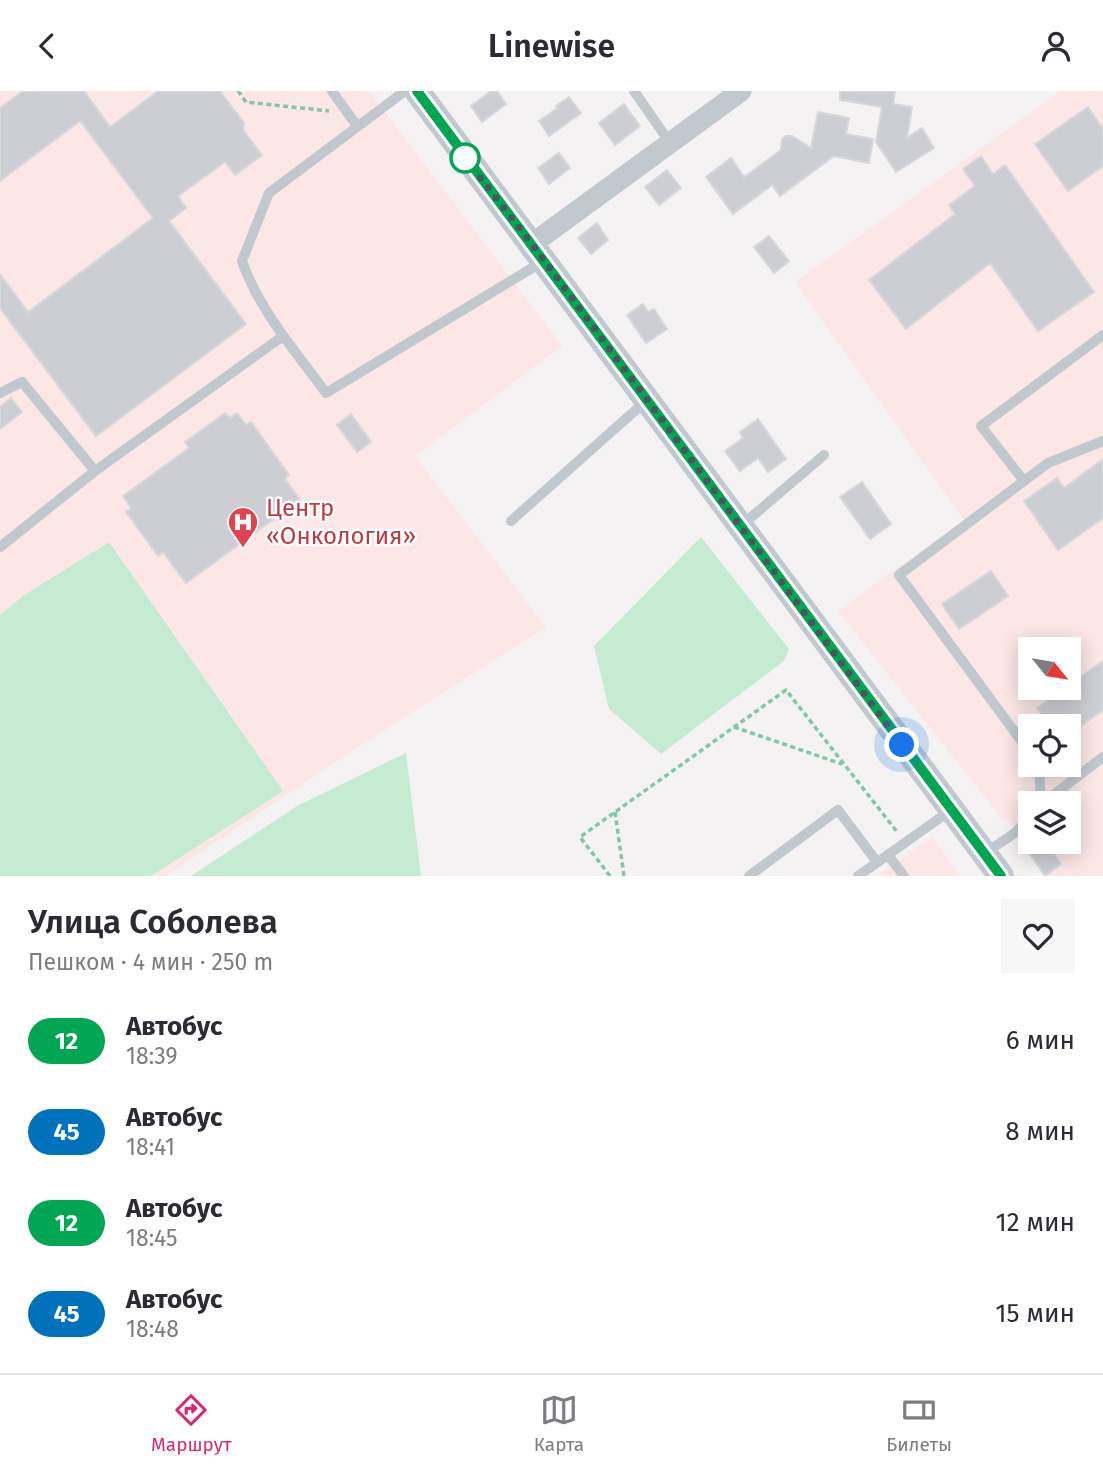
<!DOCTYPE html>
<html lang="ru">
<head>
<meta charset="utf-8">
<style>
	body { margin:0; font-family:"Fira Sans",sans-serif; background:#f7f7f7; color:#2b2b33; height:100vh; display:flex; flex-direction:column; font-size:26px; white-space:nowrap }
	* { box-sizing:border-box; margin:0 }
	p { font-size:23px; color:#7c7c81 }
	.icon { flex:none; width:38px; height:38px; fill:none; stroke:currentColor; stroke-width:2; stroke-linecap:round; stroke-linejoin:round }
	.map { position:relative; height:785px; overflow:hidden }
	.drawer { display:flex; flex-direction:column; background:#fff; flex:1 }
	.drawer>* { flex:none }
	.badge { padding:0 14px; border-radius:23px; font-size:24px; line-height:46px }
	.needle { width:46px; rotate:120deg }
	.fabs { position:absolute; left:1018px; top:546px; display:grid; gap:14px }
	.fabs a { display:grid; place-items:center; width:63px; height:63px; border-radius:0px; background:#fff; box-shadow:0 4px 18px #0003; font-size:35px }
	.you { position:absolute; width:35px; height:35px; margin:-18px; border:5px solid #fff; border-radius:50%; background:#1a73e8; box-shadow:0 0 0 10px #1a73e833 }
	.map>.badge { position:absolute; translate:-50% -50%; box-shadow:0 0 0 4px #fff }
	.round { display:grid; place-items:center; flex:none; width:74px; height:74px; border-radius:0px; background:#f7f7f7 }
	.overview { display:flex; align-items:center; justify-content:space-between; height:119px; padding:0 28px }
	h1 { font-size:33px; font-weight:600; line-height:52px }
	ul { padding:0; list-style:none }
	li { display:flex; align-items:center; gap:21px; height:91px; padding:0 28px }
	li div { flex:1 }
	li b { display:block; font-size:26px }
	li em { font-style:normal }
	li .badge { min-width:77px; font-weight:700; text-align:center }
	header { display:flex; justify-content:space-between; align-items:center; height:91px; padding:0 28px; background:#fff; font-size:32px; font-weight:600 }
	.tab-bar { display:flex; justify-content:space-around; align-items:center; height:98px; border-top:2px solid #e1e1e2; background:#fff; font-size:19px; color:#7c7c81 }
	.tab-bar a { display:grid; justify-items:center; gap:4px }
	.tab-bar .on { color:#db2777 }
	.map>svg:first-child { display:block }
	.medical { fill:#fae7e6; fill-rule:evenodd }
	.green { fill:#c5ecd3 }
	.building { fill:#ccced3; stroke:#d6d8dc; stroke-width:2 }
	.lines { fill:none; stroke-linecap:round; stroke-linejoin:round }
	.path { stroke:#80c7a2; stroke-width:3.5; stroke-dasharray:5 3.5; stroke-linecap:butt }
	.service { stroke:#c1c9cf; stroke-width:10 }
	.minor { stroke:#c1c9cf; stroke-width:21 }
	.tertiary { stroke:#c1c9cf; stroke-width:26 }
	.line-casing { stroke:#fff; stroke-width:16 }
	.line { stroke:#00a651; stroke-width:10 }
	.walk { stroke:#4b555e; stroke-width:7; stroke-dasharray:0 12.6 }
	.stop-dot { fill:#fff; stroke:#00a651; stroke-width:3.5 }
	.labels { text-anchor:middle; stroke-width:5; stroke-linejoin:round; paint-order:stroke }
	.health-label { font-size:24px; fill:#be3a42; stroke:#fff; text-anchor:start }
</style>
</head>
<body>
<header><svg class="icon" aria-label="back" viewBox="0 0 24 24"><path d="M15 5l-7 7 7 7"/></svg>Linewise<svg class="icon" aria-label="person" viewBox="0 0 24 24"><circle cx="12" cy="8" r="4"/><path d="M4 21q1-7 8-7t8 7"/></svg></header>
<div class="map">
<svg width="1103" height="785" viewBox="0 0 1103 785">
	<rect width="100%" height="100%" fill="#f4f2f2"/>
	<g class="medical">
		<path d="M0,0H369L562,255L415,365L546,536L358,656L165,785H0Z"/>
		<path d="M1061,0H1103V785H1046L1008,728L1003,729L838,520L964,429L795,191ZM1031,558H1069V597H1031ZM1031,635H1069V674H1031ZM1031,712H1069V751H1031Z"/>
		<path d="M932,746L960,785H877Z"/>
	</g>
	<g class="green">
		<path d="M701,446L789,558L784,570L661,663L609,618L594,555Z"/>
		<path d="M109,451L283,700L151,785H0V524L23,505Z"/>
		<path d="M406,662L421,785H191L297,715Z"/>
	</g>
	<g class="building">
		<path d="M23,0H84L110,36L158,0H220L244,32L243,39L262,64L235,84L225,71L178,105L186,117L169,130L246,233L96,345L0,217V183L28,221L153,127L80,30L0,90V17Z"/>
		<path d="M491,0H497L506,13L482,31L471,15Z"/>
		<path d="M840,0H895L893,13L912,16L907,47L922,37L934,57L896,81L876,51L882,16L840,9Z"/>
		<path d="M569,6L581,22L549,45L539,30L558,17L556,15Z"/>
		<path d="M624,13L640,35L615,54L599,32Z"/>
		<path d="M1088,16L1103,38V75L1068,100L1035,53Z"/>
		<path d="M818,21L849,27L846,43L873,48L869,72L834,65L780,105L772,94L733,123L706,86L731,67L744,86L781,59L782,48L786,45H792L811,57Z"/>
		<path d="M559,62L570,77L549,93L538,77Z"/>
		<path d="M981,65L993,83L1005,74L1094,201L1038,240L990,172L906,238L869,189L955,123L949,114L975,95L963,78Z"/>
		<path d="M667,79L681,97L659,114L645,96Z"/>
		<path d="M597,132L608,149L591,163L578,147Z"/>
		<path d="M769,145L789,170L774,182L754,156Z"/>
		<path d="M643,213L648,221L654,218L667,238L646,252L627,224Z"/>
		<path d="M11,307L22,321L0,338V316Z"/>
		<path d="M225,322L230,327L237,322L246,334L251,331L289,384L285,388L300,409L186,492L163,461L158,465L126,421L131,417L123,405L189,357L185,351Z"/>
		<path d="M351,323L371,351L357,361L337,334Z"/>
		<path d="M758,328L786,368L768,381L758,367L740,380L725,360L743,347L740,341Z"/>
		<path d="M1103,368V427L1058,459L1024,410L1057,387L1064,397Z"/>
		<path d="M862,391L891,433L870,448L840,406Z"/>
		<path d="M991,480L1008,505L959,538L942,513Z"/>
		<path d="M1103,570V619L1069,643V635H1050L1037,617L1065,597H1069V594Z"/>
		<path d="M1039,751H1046L1061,773L1045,785L1027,759Z"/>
	</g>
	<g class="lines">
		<g class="path">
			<path d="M238,0L246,11L329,20"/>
			<path d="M734,636L842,673"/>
			<path d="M615,721L624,785"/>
			<path d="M610,785L580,746L786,599L898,742"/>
		</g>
		<g class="service">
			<path d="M332,0L357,35"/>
			<path d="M405,0L269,102L242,170C259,219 296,261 326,302L542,171"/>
			<path d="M634,0L670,52"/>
			<path d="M0,302L22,291L95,380"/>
			<path d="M1024,390L981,335L1103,244"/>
			<path d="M511,430L647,309"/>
			<path d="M742,434L824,364"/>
			<path d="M0,456L95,380L283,245"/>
			<path d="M1031,663L899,484L1048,372L1103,350"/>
			<path d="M1039,674L1041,712"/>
			<path d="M1043,712L1103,666"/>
			<path d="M838,719L877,771"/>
			<path d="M984,763L1016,741L1031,725"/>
			<path d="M888,764L904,785"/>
			<path d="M749,785L838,719"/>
			<path d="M858,785L951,719"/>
		</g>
		<path class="minor" d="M532,153L741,0"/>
		<path class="tertiary" d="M417,0L1001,785"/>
	</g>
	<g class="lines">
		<g class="line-casing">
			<path id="line" d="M417,0L1001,785"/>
		</g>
		<use href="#line" class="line"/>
		<path class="walk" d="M465,67L532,153L902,654"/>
	</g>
	<defs>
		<g id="hospital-pin" transform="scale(1.575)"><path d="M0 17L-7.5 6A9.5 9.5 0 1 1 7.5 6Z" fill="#e0444e" stroke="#fff"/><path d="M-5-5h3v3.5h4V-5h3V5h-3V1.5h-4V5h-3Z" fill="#fff"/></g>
	</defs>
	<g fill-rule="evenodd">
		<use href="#hospital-pin" x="243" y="431"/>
	</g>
	<circle class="stop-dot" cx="465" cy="67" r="14"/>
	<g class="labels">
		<g class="health-label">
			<text x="266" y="425">Центр<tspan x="266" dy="28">«Онкология»</tspan></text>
		</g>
	</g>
</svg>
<div class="fabs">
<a><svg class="needle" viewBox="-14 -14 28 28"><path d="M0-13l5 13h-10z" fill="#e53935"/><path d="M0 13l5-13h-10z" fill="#7c7c81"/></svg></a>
<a><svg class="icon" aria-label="locate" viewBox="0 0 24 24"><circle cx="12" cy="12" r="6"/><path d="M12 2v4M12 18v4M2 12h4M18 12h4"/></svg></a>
<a><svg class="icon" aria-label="layers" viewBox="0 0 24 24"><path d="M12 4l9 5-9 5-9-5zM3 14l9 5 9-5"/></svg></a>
</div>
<div class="you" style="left:902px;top:654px"></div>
</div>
<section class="drawer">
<div class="overview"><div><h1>Улица Соболева</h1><p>Пешком · 4 мин · 250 m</p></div><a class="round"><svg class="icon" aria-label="heart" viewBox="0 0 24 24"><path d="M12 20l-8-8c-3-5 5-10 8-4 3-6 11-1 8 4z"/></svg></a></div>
<ul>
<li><span class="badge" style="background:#00a651;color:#fff">12</span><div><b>Автобус</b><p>18:39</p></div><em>6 мин</em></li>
<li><span class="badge" style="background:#0072bc;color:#fff">45</span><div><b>Автобус</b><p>18:41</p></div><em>8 мин</em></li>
<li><span class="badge" style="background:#00a651;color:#fff">12</span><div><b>Автобус</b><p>18:45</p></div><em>12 мин</em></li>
<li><span class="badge" style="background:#0072bc;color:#fff">45</span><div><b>Автобус</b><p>18:48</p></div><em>15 мин</em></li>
</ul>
</section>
<nav class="tab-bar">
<a class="on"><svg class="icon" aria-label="directions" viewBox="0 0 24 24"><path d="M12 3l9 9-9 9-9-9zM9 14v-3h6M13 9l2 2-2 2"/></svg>Маршрут</a>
<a><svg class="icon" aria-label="map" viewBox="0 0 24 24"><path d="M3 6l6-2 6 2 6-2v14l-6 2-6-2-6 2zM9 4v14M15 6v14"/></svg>Карта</a>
<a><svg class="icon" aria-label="tickets" viewBox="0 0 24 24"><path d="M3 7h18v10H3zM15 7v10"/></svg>Билеты</a>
</nav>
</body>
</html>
